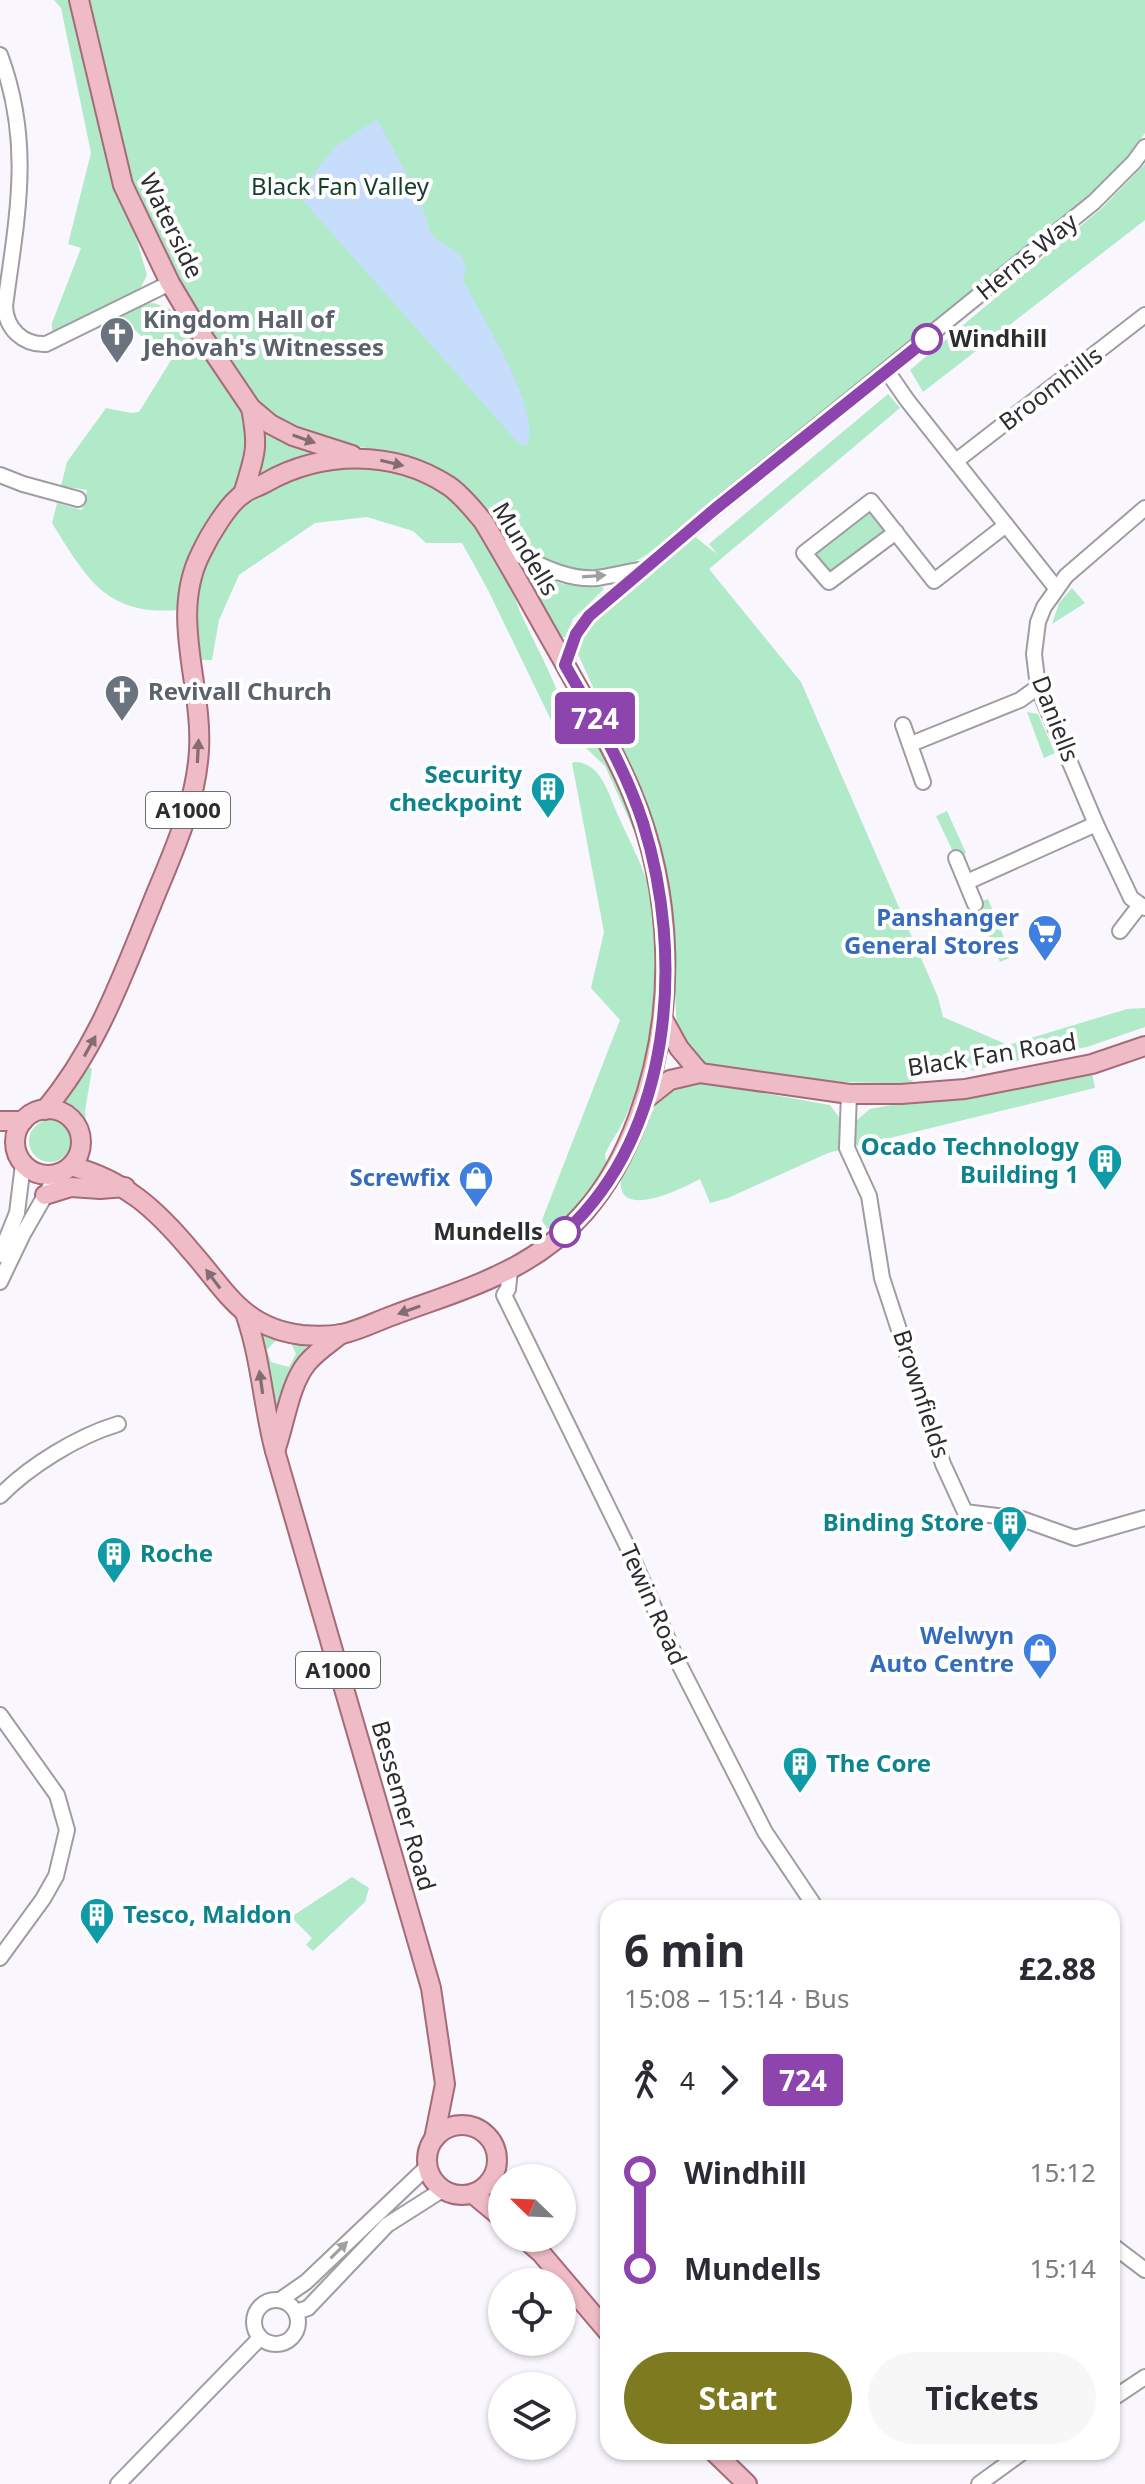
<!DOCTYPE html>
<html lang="en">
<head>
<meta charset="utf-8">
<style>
	body { margin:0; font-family:"Noto Sans",sans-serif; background:#f7f7f7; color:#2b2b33; height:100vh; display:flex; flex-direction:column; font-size:30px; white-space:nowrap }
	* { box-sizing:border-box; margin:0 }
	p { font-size:26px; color:#7c7c81 }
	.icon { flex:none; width:44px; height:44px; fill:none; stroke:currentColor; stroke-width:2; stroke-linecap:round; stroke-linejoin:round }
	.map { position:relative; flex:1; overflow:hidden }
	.drawer { position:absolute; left:600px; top:1900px; width:520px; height:560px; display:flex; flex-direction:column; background:#fff; border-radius:24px; box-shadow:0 2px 6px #0004 }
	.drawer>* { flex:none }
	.badge { padding:0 16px; border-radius:6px; font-size:28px; line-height:52px }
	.needle { width:52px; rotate:293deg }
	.buttons { position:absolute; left:488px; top:2164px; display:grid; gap:16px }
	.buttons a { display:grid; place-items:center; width:88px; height:88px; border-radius:50%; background:#fff; box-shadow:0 2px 6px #0004; font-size:40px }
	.map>.badge { position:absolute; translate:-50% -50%; box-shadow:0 0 0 4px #fff }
	.legs { display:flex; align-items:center; gap:12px; height:88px; padding:0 24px; font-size:26px }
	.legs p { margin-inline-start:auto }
	.summary { display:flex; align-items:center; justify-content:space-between; height:136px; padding:0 24px }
	h1 { font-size:44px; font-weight:700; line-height:60px }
	.cta { display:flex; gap:16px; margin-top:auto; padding:16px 24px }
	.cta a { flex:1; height:92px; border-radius:48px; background:#7e7a20; color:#fff; font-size:32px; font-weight:700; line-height:92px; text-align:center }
	.cta a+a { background:#f7f7f7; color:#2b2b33 }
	ul { padding:0 24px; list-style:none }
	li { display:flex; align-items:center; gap:28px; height:96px; font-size:30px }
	li i { display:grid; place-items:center; width:12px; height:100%; margin:0 10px; background:currentColor }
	li i::after { content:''; width:20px; height:20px; margin:-10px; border:6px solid; border-radius:50%; background:#fff }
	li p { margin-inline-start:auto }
	li:first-child i { background:linear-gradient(#0000 50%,currentColor 0) }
	li:last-child i { background:linear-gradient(currentColor 50%,#0000 0) }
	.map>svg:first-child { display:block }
	.green { fill:#b0eac9; fill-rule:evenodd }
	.water { fill:#c6ddfb }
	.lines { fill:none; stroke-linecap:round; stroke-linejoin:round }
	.minor-casing { stroke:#9f9ca2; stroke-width:18 }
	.major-casing { stroke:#a46b78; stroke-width:22 }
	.minor { stroke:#fff; stroke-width:14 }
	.major { stroke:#efbbc6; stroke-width:18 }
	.oneway { fill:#846c73 }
	.oneway2 { fill:#a0a0a1 }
	.line-1-casing { stroke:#fff; stroke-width:18 }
	.line-1 { stroke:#8e44ad; stroke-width:12 }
	.stop-1-dot { fill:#fff; stroke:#8e44ad; stroke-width:4 }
	.labels { text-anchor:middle; stroke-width:8; stroke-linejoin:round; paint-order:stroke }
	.shield { fill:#fff; stroke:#6c6b6d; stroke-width:2 }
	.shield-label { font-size:22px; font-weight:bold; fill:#2d2c2f }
	.park-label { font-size:24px; fill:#153f2a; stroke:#fff }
	.street-label { font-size:24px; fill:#2d2c2f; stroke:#fff }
	.worship-label { font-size:24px; font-weight:bold; fill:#5b616d; stroke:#fff; text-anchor:start }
	.stop-label { font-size:24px; font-weight:bold; fill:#2d2c2f; stroke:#fff; text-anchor:start }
	.culture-label { font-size:24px; font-weight:bold; fill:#0d838f; stroke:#fff; text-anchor:end }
	.shop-label { font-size:24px; font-weight:bold; fill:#366cbe; stroke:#fff; text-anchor:end }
</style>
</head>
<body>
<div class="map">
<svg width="1145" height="2484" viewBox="0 0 1145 2484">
	<rect width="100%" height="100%" fill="#f9f7fd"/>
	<g class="green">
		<path d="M54,0H74L120,198L134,230L147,275L141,287L132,294L52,335V323L81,248L68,244L91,153L61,8Z"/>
		<path d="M89,0H1145V133L1127,158L1086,199L1021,254L646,555C610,580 555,578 522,548C501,529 485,504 463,486C427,457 382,451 339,443C323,440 305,439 292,430C255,406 241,379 217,344C181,289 145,229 126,166C108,112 100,55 89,0Z"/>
		<path d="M1145,164V220L923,392L910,370L1102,208Z"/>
		<path d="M154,303L170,309L190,332L241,405L252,437L240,482L224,501L182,584L178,610C105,616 86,577 52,523L57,503L82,510L87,490L61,486L67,462L106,408L131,413L139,412L173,357L162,339L146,340L121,318V314L143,304Z"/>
		<path d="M888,394L900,408L709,569L801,682L938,997L943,1017L1008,1045L1127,1009L1145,1008V1027L1087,1047L963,1072L919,1068L911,1084L812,1081L770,1073L721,1069L705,1064L695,1057L677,1034L672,930L630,769L578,654L577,644L588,622L694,536L717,554L709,544Z"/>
		<path d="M264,431L310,451V453L260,473Z"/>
		<path d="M339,464C377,469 417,471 448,497C461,507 473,519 482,532C500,556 509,582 519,609C529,635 580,721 568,745L564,747L488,590L462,543H426L413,531L367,517L315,523L239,575L219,620L212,660H197C196,642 193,623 194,604C198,552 238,501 285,480C301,472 321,469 339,464Z"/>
		<path d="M865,510L873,511L885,527V534L834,572L825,571L813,557L815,549Z"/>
		<path d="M528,572L563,584L603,587L604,589L573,619L565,637L561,638L526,575Z"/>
		<path d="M1072,588L1085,603L1052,624L1059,603Z"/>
		<path d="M572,697H575L610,762L638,832L636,835L605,766L587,749L585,730Z"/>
		<path d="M1027,712L1038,714L1055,753L1044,758Z"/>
		<path d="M575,762C602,763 608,794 618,815C629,841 644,867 651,894C669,964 655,1046 628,1111C622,1127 612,1139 605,1154L607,1167L594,1191L554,1230L546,1228L542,1220L620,1020L591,988L604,932L572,763Z"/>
		<path d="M947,811L966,853L956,858L936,816Z"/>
		<path d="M988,899L1012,957L1000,962L975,904Z"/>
		<path d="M89,1067L92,1069L85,1111L86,1127L81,1116L64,1102Z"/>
		<path d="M1091,1068L1095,1088L857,1146L854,1140L857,1120L870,1109Z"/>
		<path d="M692,1080L830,1105L841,1120L840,1150L828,1153L728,1198L710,1203L700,1179C683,1188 616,1222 621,1179L656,1104L665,1091Z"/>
		<circle cx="50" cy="1141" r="21"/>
		<path d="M259,1331L309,1344L290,1368L275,1414H273L269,1370ZM277,1339L291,1343L296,1354L289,1367L271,1362L267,1350Z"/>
		<path d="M352,1877L369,1888L365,1902L313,1951L306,1945L312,1938L291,1917Z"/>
	</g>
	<path class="water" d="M377,119L420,199L430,231L435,238L462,256L466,268L463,280C481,316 542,409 527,446L519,444L297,194L335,147Z"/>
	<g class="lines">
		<g class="minor-casing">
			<g id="minor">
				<path d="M0,55C33,143 17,216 5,306C6,329 23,345 46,344L170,283"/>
				<path d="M887,371L907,400L1056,588"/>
				<path d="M956,461L1145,315"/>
				<path d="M0,475L23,484L78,499"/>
				<path d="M1145,508L1066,576L1044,607L1038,622L1034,654L1038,687L1096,824L1131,898L1145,908"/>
				<path d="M896,532L829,582L804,553L871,501L934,581L1006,525"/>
				<path d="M498,545C529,558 561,581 597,578C611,576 626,572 640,570"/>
				<path d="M565,665L576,634L589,616L715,509L1094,202L1134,162L1145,147"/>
				<path d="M903,725L923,782"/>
				<path d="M911,744L1020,700L1038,687"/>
				<path d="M956,858L975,904"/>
				<path d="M967,882L1096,824"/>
				<path d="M1120,931L1140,905"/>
				<path d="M849,1094L847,1148L869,1196L882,1278L943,1464L965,1512L1022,1519L1075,1538L1145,1518"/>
				<path d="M0,1255L17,1213L23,1164"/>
				<path d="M510,1270L508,1289L504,1295L629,1550L676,1658L765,1832L816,1908"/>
				<path d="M0,1282L23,1234L58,1173"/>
				<path d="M0,1496C29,1466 78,1436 118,1424"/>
				<path d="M0,1715L57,1795L67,1830L56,1876L43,1899L0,1958"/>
				<path d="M1112,2245L1145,2270"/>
				<path d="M280,2300L306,2282L427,2167"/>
				<circle cx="276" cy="2322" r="22"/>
				<path d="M296,2312L308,2308L387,2225L442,2190"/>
				<path d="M1112,2399L1145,2377"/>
				<path d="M118,2484L260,2338"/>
				<path d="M979,2484L1023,2452"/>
			</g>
		</g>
		<g class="major-casing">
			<g id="major">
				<path d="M79,0L123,185L170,283L195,325L251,408L270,424L293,436L352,455"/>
				<path d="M243,494C255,455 259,449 251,408"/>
				<path d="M663,1019L679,1048L700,1073"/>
				<path d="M646,1099L670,1080L700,1073L849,1094H901L965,1089L1092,1064L1145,1046"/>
				<circle cx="48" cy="1142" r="33"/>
				<path d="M45,1110C97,1048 121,979 151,906C171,856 196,806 199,750C203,685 169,616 201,553C209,536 228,504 243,494C249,489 258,487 265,483C321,451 393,449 449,486C462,495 472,508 483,521C510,565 535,612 561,657C585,701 611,744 631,791C674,893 677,1014 638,1118C611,1192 569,1243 496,1276C463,1292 428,1302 394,1315C377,1321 360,1330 342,1334C330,1336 314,1336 302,1335C242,1328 226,1290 191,1251C156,1209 124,1180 71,1166"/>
				<path d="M0,1121H23"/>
				<path d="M45,1195L71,1187L100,1189L125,1187"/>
				<path d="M245,1313C261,1358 263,1406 275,1451L431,1988L445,2084L434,2139"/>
				<path d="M275,1451C285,1424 289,1385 307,1363C317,1351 330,1343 341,1334"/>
				<circle cx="462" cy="2160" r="35"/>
				<path d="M473,2194L502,2218"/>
				<path d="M524,2238L541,2253L608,2332"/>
				<path d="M714,2452L747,2484"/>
			</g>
		</g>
		<use href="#minor" class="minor"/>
		<use href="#major" class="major"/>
	</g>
	<defs><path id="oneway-solid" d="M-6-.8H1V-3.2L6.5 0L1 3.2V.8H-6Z" transform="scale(2)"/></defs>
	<g class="oneway">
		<use href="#oneway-solid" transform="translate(304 439) rotate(19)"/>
		<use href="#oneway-solid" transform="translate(392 463) rotate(13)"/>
		<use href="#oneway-solid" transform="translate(198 751) rotate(-87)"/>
		<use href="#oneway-solid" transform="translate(90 1046) rotate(-61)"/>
		<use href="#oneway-solid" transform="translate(213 1279) rotate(-127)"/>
		<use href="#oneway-solid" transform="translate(409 1310) rotate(160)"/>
		<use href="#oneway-solid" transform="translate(261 1382) rotate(-98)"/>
	</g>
	<g class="oneway2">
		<use href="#oneway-solid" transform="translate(594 576) rotate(-4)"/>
		<use href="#oneway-solid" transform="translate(339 2250) rotate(-45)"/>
	</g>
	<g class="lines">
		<g class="line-1-casing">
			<path id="line-1" d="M565,1232C673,1133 685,956 643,823C625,767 594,716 565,665L576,634L589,616L715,509L927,339"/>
		</g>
		<use href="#line-1" class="line-1"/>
	</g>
	<defs>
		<g id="church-pin" transform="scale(1.8)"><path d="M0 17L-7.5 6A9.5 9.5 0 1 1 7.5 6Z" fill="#6b7280" stroke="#fff"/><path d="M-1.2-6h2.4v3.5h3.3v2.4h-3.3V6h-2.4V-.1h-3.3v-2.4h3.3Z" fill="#fff"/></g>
		<g id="building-pin" transform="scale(1.8)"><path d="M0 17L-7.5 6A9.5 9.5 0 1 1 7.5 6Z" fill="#0f9aa8" stroke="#fff"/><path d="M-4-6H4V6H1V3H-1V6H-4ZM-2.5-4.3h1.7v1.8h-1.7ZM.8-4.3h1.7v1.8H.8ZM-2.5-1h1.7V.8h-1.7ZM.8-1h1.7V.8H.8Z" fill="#fff"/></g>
		<g id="supermarket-pin" transform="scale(1.8)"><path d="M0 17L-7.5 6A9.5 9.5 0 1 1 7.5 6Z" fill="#3f7fe0" stroke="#fff"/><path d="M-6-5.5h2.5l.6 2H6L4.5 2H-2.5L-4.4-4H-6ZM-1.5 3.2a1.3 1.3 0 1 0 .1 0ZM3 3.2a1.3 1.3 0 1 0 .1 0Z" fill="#fff"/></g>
		<g id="shop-pin" transform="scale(1.8)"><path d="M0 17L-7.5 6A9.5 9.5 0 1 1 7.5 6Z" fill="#3f7fe0" stroke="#fff"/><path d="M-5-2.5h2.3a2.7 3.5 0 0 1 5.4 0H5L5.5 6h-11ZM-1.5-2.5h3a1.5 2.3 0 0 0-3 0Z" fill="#fff"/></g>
	</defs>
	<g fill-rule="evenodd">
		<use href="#church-pin" x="117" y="334"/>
		<use href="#church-pin" x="122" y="692"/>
		<use href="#building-pin" x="548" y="789"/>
		<use href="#supermarket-pin" x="1045" y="932"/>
		<use href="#building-pin" x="1105" y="1161"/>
		<use href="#shop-pin" x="476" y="1178"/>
		<use href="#building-pin" x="1010" y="1523"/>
		<use href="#building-pin" x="114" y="1554"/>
		<use href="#shop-pin" x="1040" y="1650"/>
		<use href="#building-pin" x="800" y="1764"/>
		<use href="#building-pin" x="97" y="1915"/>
	</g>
	<g class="stop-1-dot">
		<circle cx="927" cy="339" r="14"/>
		<circle cx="565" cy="1232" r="14"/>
	</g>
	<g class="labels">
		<g class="shield">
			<rect x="146" y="792" width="84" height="36" rx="6"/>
			<rect x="296" y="1652" width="84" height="36" rx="6"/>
		</g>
		<g class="shield-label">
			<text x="188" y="818">A1000</text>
			<text x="338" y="1678">A1000</text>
		</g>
		<g class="park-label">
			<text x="340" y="195">Black Fan Valley</text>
		</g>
		<g class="street-label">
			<text transform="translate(171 226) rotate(64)" y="8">Waterside</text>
			<text transform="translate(1027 257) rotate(-39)" y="8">Herns Way</text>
			<text transform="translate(1051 389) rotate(-37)" y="8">Broomhills</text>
			<text transform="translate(525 549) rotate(59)" y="8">Mundells</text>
			<text transform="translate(1055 719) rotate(69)" y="8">Daniells</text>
			<text transform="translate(992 1055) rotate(-9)" y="8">Black Fan Road</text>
			<text transform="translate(921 1394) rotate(72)" y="8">Brownfields</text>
			<text transform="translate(653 1605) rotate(66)" y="8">Tewin Road</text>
			<text transform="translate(403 1806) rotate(74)" y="8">Bessemer Road</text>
		</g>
		<g class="worship-label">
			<text x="143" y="328">Kingdom Hall of<tspan x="143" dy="28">Jehovah's Witnesses</tspan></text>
			<text x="148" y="700">Revivall Church</text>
		</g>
		<g class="stop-label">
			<text x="949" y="347">Windhill</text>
			<text x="543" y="1240" text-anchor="end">Mundells</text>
		</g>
		<g class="culture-label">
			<text x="522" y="783">Security<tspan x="522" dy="28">checkpoint</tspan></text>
			<text x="1079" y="1155">Ocado Technology<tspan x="1079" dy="28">Building 1</tspan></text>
			<text x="984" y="1531">Binding Store</text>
			<text x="140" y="1562" text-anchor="start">Roche</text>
			<text x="826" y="1772" text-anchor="start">The Core</text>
			<text x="123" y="1923" text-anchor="start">Tesco, Maldon</text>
		</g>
		<g class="shop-label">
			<text x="1019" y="926">Panshanger<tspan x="1019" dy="28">General Stores</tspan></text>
			<text x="450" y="1186">Screwfix</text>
			<text x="1014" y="1644">Welwyn<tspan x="1014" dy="28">Auto Centre</tspan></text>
		</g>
	</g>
</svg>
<div class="buttons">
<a><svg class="needle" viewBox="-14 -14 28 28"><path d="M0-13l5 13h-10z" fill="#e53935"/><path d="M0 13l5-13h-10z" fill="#7c7c81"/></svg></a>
<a><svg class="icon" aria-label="locate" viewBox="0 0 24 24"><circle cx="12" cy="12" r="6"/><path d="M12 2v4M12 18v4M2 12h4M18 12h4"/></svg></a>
<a><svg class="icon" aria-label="layers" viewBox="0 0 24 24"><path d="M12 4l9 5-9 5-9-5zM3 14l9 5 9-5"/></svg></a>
</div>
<b class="badge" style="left:595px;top:718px;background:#8e44ad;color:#fff">724</b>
<section class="drawer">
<div class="summary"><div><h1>6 min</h1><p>15:08 – 15:14 · Bus</p></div><b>£2.88</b></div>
<div class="legs"><svg class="icon" aria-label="walk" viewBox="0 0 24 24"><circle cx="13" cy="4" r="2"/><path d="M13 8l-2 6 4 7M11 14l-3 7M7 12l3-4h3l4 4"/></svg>4<svg class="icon" aria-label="forward" viewBox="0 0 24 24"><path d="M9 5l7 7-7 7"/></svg><b class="badge" style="background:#8e44ad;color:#fff">724</b></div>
<ul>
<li><i style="color:#8e44ad"></i><b>Windhill</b><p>15:12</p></li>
<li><i style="color:#8e44ad"></i><b>Mundells</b><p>15:14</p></li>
</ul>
<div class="cta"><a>Start</a><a>Tickets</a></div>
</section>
</div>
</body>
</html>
